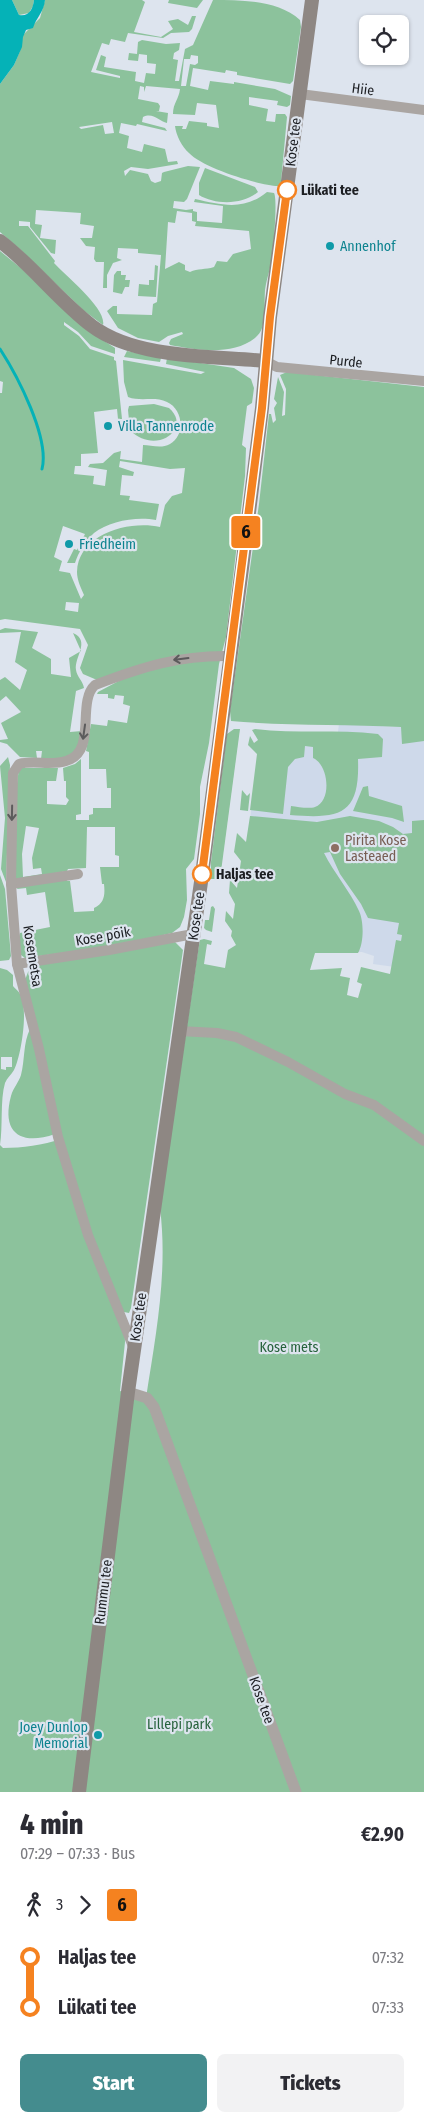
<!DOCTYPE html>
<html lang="en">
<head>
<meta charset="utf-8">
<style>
	body { margin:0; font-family:"Fira Sans Condensed",sans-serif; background:#f2f2f3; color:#2b2b33; height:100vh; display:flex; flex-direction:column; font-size:19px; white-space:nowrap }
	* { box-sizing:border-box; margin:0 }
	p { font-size:16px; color:#7c7c81 }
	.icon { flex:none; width:28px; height:28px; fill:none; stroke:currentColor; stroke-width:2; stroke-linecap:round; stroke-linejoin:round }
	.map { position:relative; height:1792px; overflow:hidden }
	.drawer { display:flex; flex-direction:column; background:#fff; flex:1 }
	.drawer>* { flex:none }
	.badge { padding:0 10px; border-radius:4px; font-size:18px; line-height:32px }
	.controls { position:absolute; left:359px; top:15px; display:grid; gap:10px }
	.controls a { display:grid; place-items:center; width:50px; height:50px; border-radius:8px; background:#fff; box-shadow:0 1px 4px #0004; font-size:25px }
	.map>.badge { position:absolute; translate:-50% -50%; box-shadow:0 0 0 2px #fff }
	.legs { display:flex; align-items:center; gap:8px; height:55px; padding:0 20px; font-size:16px }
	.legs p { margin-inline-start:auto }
	.head { display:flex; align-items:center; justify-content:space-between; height:85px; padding:0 20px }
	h1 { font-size:28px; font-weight:800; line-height:38px }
	.cta { display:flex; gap:10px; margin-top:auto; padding:10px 20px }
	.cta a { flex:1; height:58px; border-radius:8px; background:#448c8e; color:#fff; font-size:20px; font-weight:800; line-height:58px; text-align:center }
	.cta a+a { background:#f2f2f3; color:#2b2b33 }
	ul { padding:0 20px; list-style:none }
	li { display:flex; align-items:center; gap:18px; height:50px; font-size:19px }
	li i { display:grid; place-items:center; width:8px; height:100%; margin:0 6px; background:currentColor }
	li i::after { content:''; width:12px; height:12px; margin:-6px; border:4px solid; border-radius:50%; background:#fff }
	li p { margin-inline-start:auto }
	li:first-child i { background:linear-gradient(#0000 50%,currentColor 0) }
	li:last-child i { background:linear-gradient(currentColor 50%,#0000 0) }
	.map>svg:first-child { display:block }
	.built { fill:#ced9ea }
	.green { fill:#8cc29c; fill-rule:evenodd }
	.water { fill:#05b2b7 }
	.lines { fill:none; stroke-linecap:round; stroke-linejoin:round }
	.stream { stroke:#05b2b7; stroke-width:3 }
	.minor { stroke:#aaa5a2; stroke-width:10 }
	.tertiary { stroke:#aaa5a2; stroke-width:11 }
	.secondary { stroke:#8e8783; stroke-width:14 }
	.oneway { stroke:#5c5b5c }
	.line-1-casing { stroke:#fff; stroke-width:11 }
	.line-1 { stroke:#f58220; stroke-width:8 }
	.stop-1-dot { fill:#fff; stroke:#f58220; stroke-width:2.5 }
	.culture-dot { fill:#0f9aa8; stroke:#dde4ee; stroke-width:2 }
	.education-dot { fill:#8d6e63; stroke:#dde4ee; stroke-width:2 }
	.labels { text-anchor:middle; stroke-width:4.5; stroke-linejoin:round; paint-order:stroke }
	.street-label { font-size:14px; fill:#1c1e22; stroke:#dde4ee }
	.stop-label { font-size:14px; font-weight:bold; fill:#1c1e22; stroke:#dde4ee; text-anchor:start }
	.culture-label { font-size:14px; fill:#0d838f; stroke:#dde4ee; text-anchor:start }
	.education-label { font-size:14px; fill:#785e54; stroke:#dde4ee; text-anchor:start }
	.park-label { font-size:14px; fill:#26623c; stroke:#dde4ee }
</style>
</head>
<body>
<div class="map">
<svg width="424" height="1792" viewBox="0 0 424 1792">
	<rect width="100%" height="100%" fill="#dde4ee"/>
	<path class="built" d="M339,724L424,728V971L373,964L374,956L362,952L315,953L236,936L260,737L337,739Z"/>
	<g class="green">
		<path d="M12,0H34L33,6L29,13L19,15Z"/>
		<path d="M45,0H142L145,2L134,32L161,37L173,29L168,21L178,19L188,25L192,16H196L192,29L189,32L171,33L163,38L128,33L125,42L111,39L109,45L102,43L91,72L120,78V76L96,70L101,55L106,57L104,67L136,72L135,81L144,83L146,73L155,74L156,64L147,63V55L139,54L138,61L128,60L129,53L137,54L138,42L142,40L166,44L180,43L179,50L174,53L173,59L178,60L175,81H179L185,49L193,45L213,0C241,0 278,0 300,20L301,27L293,81L290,84L237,75V72L226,70L225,73L193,68L190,86L208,90L210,81L234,84V82L275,89L291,96L290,105L287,107L277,105L278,101L249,97V105L268,109L266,121L275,122L276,114H285L287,117L281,182L278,186C258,185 203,168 189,153C182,147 176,135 175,126H183L182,129H186L189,121L207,123V126L219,128L216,105L197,103L195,115L173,114C173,103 179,99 180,89L146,86L144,92V87L140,86L138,99L158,103L160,106L159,111H156L168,113L167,123C159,121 153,112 143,117L142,122L165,128L167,131L137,124L136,126L121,123L119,133L129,136L127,148L142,152L144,144L165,149L168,162L177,161L178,164L148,169L131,167L124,171L125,176L130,170L148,174L151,181L155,183L161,181L162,173L164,172L188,166L200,167L187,199L184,202L174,201L173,208L186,210L193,209V211L197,212V221L222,223L223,206L194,202L195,199C222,205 244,211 267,192L274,193C278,200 273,253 271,264C269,273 266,281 265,290C264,303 266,316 262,328C261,332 258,335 255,338C232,356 197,350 170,345L169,343L171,339L183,334L182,332L168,336L159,342L138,338L118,328L107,311L113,306H117V314L152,315L153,304L157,302L161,255L138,253V249L118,248L117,258L122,260L113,263L107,275V288H103L104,262H96L94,259L95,247L86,246L80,238H92L94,226L80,224L81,213L36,210L35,224L42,225L40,238L56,240L55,254L51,253L30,227V222L19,221V226H28L55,261L54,263C66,276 107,309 103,325L83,310L21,250L0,232V84L14,65L20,51L23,35L40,18ZM191,55L198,56V63L195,65L190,64L186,86H181L184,59H190ZM112,122L114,133L105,134L103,125L81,129L79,127ZM177,211L192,213V221L196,222L195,226L249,231L251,249L233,254L227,262L217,261L214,267C205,270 198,268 190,272L185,270V265L179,262L165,269L168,222L175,223Z"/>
		<path d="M169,0H203L197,8L168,3Z"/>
		<path d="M205,168L255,187L258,192C243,205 215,205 199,195V183Z"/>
		<path d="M0,251L22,269L83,327L115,348V354L91,346L78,332L64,322V325L79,336L90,349L114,357V360L116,361L122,419H118L117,409L94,412L98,453L81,454V466H75L74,474L94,476L93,484L105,486L107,470L88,467L90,464L103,463L114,453L121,451L120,459L142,462L143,445C151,445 161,449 170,444C186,435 183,409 167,402C155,396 141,402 128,397L124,382L123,360L201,374L205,372L166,364L167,358L234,368L251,379L254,388L252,403L247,406L242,445L246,448L245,476L226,637L219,664L209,743L200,787V814L194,859L186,869L187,900L184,917L180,927L172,933L125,944L25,958L21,955L19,937L20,933L50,927L45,892L27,895L26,888L17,889L18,887L66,878L67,881H70L74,912L94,911V908C105,903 105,894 104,884H102L100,867H119V856L115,855V827H87L86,868L68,869L67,871L16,880L15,799L19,768H58L56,781H47V804L66,805L69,800L66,797V781H64L63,768L75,764L81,759V814L76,815V820H89V815L93,814V808H111V788H107L106,769H89V752L86,751L91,724L107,726L108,720L127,723L130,706L123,704L124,696L115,695L114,699L108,698V694H97L98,692L160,659L97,680L83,674L80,668L88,645L80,629L5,619L0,620V393H2L3,382L0,381ZM120,461L170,469L185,468L182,493L172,496L165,505L160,527C129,520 78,534 77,572C77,580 81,588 84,595L81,599L70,573L59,571L62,561L54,557L63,526L85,534L77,550L74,549L67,563H75C78,553 86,540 94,533C109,521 137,516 156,520L159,504L129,500L130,496L120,495L122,475L133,476L134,472L119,467ZM66,602L79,603L78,612L65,610ZM26,826L39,828L32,858L33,869L41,868L42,874L23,877L22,854Z"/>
		<path d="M155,265L158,266L156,297L138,296L139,284L149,285V280H154Z"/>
		<path d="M117,271H121V275H126L125,280H130L129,287H125L122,294L113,292L114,275Z"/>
		<path d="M127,351L161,358L160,362L124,357Z"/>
		<path d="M287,372L424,387V741L402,744L401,727C344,724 288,726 231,721L230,711L259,504L269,414H271L273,423L276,420L274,408L277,403L274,399L278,377L284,392L282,416L285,415L286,389L280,375Z"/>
		<path d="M154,404L169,408C193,429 155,456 130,430L128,410L129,406Z"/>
		<path d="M5,628L38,632L32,648L51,659V674L71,677L69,658L81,651L73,633C91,641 74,657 76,670C77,677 83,681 84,688L76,691L70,732L82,731L77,750L63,759H41L42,751H36L37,758L20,757L7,744L0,742V740L8,739L1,723L21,712L6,696L0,701V680L5,677L20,690L27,670L15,662L21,632L0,633V630Z"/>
		<path d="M234,729H240L220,879H211V862L227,734Z"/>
		<path d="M255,729C296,734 337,729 378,734L383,739L382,757L358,759C360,815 341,819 290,815L291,806C298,807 309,809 315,807C332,801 329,765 313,758V747L305,746L304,757L295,759L288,767L283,814L250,810L257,754L248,745L250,736L254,743L258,740L252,730Z"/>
		<path d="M8,757L10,765L6,882L1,869L5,818L0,766Z"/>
		<path d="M368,786L369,796L402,806L404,822L392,818L353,811L363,787Z"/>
		<path d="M242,790L247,796L250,793L248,811L240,810Z"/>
		<path d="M250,816L317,822L350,816L379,821L393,827L403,834L412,833V821L424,820V1792H0V968L7,970L13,975V986C15,989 19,991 20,994C29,1008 21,1057 14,1070C11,1075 7,1078 5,1083C0,1100 3,1127 0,1145L3,1148C23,1148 42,1145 62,1139L25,980L28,972L37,965L175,942L183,950L131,1308L129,1313L124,1312L125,1342L120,1391L146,1398C156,1334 168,1272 160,1208L198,951L200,940L204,939L212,941L211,945L207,944L204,964L225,968L228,950L236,945L231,936L232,931L225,921L226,911L233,919L235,904L229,893L230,880L237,888L241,861L234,852L237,833L246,842ZM330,852L340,874L361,904L368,918L399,923L397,934L402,935L401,941L396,940L390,974L361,967L357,982L362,984L358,998L347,995L350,978L340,976L342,968L310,970L315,953H358C364,943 364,921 359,911C350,891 334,873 324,853ZM1,1057H12V1067H6V1070L1,1069Z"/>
		<path d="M0,875L5,889L11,956L9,960L0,961Z"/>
		<path d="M213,906L215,909L212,932L206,930L204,928L205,920H209L211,907Z"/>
		<path d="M30,1029L55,1134C21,1146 1,1133 11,1096C13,1088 19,1082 21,1075C25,1060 23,1043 30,1029Z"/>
	</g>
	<path class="water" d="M0,0H12L19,15C29,17 33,9 34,0H45C44,12 36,18 33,28L26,30L23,37L22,47L14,65L0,84Z"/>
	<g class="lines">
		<path class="stream" d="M0,349C17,375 50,438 42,469"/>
		<g class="minor">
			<path d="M300,94L424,110"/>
			<path d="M265,361L277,367L424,381"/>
			<path d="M11,884L78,874"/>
			<path d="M17,964L109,950L193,934"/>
			<path d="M179,1031L217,1033L236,1037L288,1062L345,1094L374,1105L424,1141"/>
			<path d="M134,1349L88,1235L58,1137L39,1049L17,964L11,884L13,773L19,764C34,760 51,766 66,761C98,752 76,702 95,685C142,667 179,655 230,656"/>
		</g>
		<path class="tertiary" d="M128,1392L147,1398L154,1407L296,1792"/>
		<g class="secondary">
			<path d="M0,241C33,266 59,301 92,326C136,359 213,356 265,361"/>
			<path d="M79,1792L128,1392L202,875L242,568L262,408L270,317L312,0"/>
		</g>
	</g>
	<defs><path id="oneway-shaft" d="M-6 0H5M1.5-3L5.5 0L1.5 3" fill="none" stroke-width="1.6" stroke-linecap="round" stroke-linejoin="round" transform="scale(1.25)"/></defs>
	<g class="oneway">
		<use href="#oneway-shaft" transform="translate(181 659) rotate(173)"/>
		<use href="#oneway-shaft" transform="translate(84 732) rotate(98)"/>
		<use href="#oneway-shaft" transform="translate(12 813) rotate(91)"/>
	</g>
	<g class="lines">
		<g class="line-1-casing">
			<path id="line-1" d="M202,874L262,408L270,317L287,190"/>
		</g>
		<use href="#line-1" class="line-1"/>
	</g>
	<g class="stop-1-dot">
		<circle cx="287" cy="190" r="9"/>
		<circle cx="202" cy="874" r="9"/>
	</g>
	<g class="culture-dot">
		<circle cx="330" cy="246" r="5"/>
		<circle cx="108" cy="426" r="5"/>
		<circle cx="69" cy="544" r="5"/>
		<circle cx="98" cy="1735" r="5"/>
	</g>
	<circle class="education-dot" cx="335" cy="848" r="5"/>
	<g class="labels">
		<g class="street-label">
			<text transform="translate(363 89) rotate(7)" y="5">Hiie</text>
			<text transform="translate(293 142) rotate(-83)" y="5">Kose tee</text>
			<text transform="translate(346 361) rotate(6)" y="5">Purde</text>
			<text transform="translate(196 916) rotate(-82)" y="5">Kose tee</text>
			<text transform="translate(103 936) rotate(-10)" y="5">Kose põik</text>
			<text transform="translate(33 956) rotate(81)" y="5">Kosemetsa</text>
			<text transform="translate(138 1317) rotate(-82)" y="5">Kose tee</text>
			<text transform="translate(103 1592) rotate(-83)" y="5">Rummu tee</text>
			<text transform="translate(262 1700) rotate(70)" y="5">Kose tee</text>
		</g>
		<g class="stop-label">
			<text x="301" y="195">Lükati tee</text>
			<text x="216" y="879">Haljas tee</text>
		</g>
		<g class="culture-label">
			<text x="340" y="251">Annenhof</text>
			<text x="118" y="431">Villa Tannenrode</text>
			<text x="79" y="549">Friedheim</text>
			<text x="88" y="1732" text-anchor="end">Joey Dunlop<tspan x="88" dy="16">Memorial</tspan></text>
		</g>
		<g class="education-label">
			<text x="345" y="845">Pirita Kose<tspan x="345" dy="16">Lasteaed</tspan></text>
		</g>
		<g class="park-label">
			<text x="289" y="1352">Kose mets</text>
			<text x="179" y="1729">Lillepi park</text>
		</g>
	</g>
</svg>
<div class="controls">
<a><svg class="icon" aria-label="locate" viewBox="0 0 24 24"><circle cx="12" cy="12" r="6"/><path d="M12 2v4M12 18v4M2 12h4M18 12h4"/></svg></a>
</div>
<b class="badge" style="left:246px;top:532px;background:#f58220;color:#111">6</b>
</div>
<section class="drawer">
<div class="head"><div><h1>4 min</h1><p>07:29 – 07:33 · Bus</p></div><b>€2.90</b></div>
<div class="legs"><svg class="icon" aria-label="walk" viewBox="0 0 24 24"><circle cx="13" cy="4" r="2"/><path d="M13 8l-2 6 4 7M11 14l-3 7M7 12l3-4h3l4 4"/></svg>3<svg class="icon" aria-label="forward" viewBox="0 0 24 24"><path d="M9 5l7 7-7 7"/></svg><b class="badge" style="background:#f58220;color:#111">6</b></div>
<ul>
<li><i style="color:#f58220"></i><b>Haljas tee</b><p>07:32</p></li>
<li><i style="color:#f58220"></i><b>Lükati tee</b><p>07:33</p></li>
</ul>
<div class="cta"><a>Start</a><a>Tickets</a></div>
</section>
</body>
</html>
